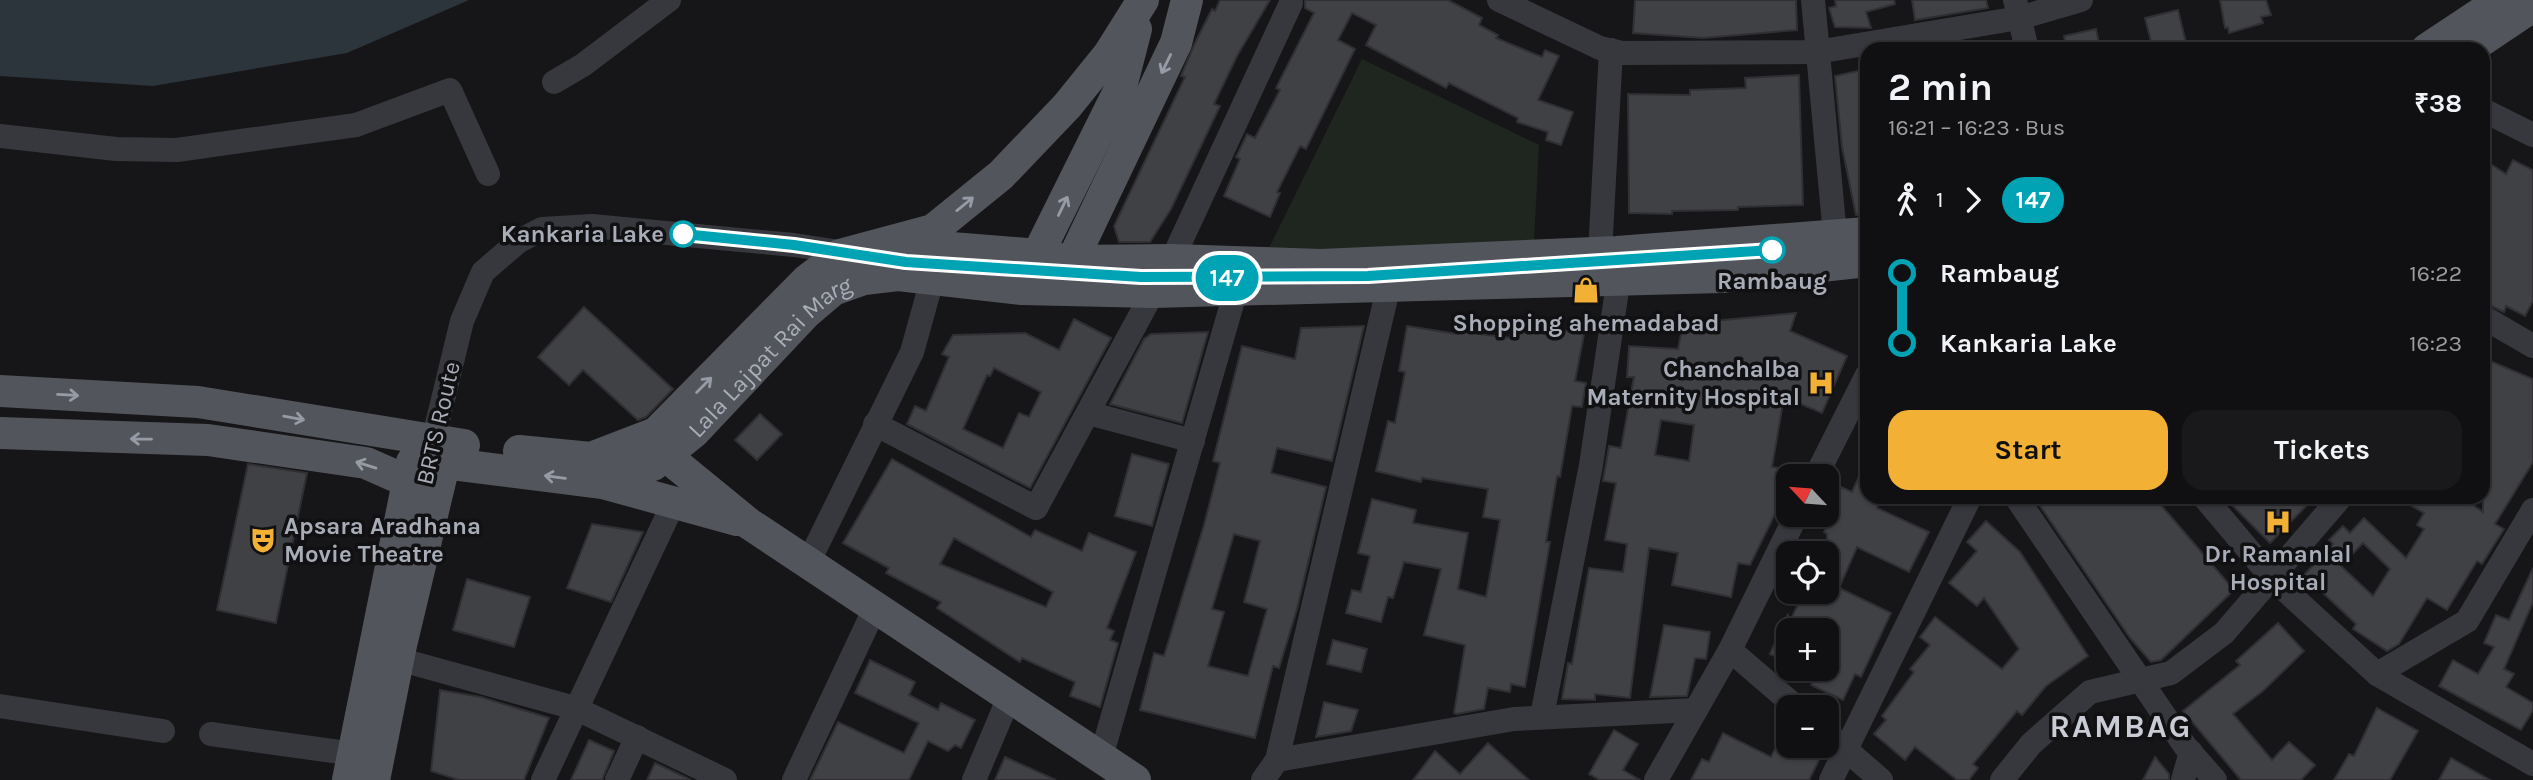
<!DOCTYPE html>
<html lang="en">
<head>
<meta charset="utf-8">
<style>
	body { margin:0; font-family:Karla,sans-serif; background:#19191b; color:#f1f3f6; height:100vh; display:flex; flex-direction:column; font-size:26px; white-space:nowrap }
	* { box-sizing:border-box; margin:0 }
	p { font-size:23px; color:#9c9d9f }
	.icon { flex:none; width:38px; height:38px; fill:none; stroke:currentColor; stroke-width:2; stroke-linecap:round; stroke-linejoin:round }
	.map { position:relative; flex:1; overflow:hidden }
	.details { position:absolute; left:1860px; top:42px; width:630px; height:462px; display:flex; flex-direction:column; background:#101012; border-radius:21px; box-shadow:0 2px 5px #0004,0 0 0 2px #303032 }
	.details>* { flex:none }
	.badge { padding:0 14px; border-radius:23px; font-size:24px; line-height:46px }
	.needle { width:46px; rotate:296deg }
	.tools { position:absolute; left:1776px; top:464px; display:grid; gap:14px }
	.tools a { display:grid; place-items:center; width:63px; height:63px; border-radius:14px; background:#101012; box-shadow:0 2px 5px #0004,0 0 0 2px #303032; font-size:35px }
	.map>.badge { position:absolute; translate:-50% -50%; box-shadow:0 0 0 4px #fff }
	.legs { display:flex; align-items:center; gap:10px; height:77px; padding:0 28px; font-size:23px }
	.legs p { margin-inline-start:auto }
	.summary { display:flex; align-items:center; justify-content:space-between; height:119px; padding:0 28px }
	h1 { font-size:38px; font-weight:700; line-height:52px }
	.action { display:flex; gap:14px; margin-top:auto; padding:14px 28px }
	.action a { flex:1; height:80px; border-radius:21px; background:#f2b134; color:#111; font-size:28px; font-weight:700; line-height:80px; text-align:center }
	.action a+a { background:#19191b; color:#f1f3f6 }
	ul { padding:0 28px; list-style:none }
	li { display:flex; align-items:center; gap:24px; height:70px; font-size:26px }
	li i { display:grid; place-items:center; width:10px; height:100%; margin:0 9px; background:currentColor }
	li i::after { content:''; width:18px; height:18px; margin:-9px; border:5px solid; border-radius:50%; background:#101012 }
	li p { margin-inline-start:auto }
	li:first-child i { background:linear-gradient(#0000 50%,currentColor 0) }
	li:last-child i { background:linear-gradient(currentColor 50%,#0000 0) }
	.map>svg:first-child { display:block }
	.green { fill:#1e261f }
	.water { fill:#2c353c }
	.building { fill:#404145; stroke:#303034; stroke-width:2; fill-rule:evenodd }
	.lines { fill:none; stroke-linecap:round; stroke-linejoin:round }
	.minor { stroke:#37383d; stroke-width:24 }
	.major { stroke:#53555c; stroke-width:32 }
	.oneway { stroke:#979ba6 }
	.line-1-casing { stroke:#fff; stroke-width:16 }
	.line-1 { stroke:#00a3b4; stroke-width:10 }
	.stop-1-dot { fill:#fff; stroke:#00a3b4; stroke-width:3.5 }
	.labels { text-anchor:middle; stroke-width:7; stroke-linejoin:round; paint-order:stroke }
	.stop-label { font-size:24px; font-weight:bold; fill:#a8adb8; stroke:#111113; text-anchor:end }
	.poi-label { font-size:24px; font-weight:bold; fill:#a8adb8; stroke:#111113 }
	.street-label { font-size:24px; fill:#a8adb8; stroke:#111113 }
	.district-label { font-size:32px; font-weight:bold; letter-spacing:2px; fill:#c9ccd4; stroke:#111113 }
</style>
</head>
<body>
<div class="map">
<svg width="2533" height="780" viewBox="0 0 2533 780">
	<rect width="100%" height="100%" fill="#161618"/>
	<path class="green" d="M1362,59L1539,145L1534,241L1266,254Z"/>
	<path class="water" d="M0,0H469L347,53L153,86L0,76Z"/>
	<g class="building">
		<path d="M1220,0H1270L1237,56L1214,104L1220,106L1171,209L1150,242H1119L1114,226L1185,77L1181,76L1194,45L1212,9L1215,11Z"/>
		<path d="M1305,0H1448L1482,18L1479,25L1498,35L1496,38L1542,57L1545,50L1559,56L1538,100L1573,112L1561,145L1546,140L1548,132L1517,122L1518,118L1449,83L1446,88L1366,45L1376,25L1352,13L1338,40L1355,49L1306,149L1300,146L1277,192L1280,193L1270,217L1224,196L1240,159L1236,157L1241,147L1247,134L1255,138L1280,90L1276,88L1314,13L1305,8Z"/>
		<path d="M1635,0H1796L1797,30L1703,38L1633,33Z"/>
		<path d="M1835,0H1894L1895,4L1866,12L1871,28L1835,27L1829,8L1836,6Z"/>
		<path d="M1912,0H1986L1988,8L1915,20Z"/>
		<path d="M2220,0H2266L2271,15L2261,17L2263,23L2229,33L2228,27L2225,28Z"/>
		<path d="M2178,10L2186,43L2153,49L2145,18Z"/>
		<path d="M2096,29L2100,49H2067L2064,36Z"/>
		<path d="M1867,69V215H1856L1842,147L1835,76Z"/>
		<path d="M1799,75L1803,205L1738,207V210L1672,211V214L1629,213L1628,94L1690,95V90L1746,88L1745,78Z"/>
		<path d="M2483,159L2506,174L2513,160L2533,170V301L2525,316L2506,306L2504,312L2483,302Z"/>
		<path d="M584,307L673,389L646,417L638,420L583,370L569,385L538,357Z"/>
		<path d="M1796,313L1790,331L1847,356L1822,413L1784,397L1772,467L1786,469L1780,513L1776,512L1750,565L1738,563L1731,597L1672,585L1678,553L1649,548L1630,698L1595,694V700L1562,699L1568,663L1572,664L1589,568L1623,572L1627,544L1605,540L1616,483L1603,481L1609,446L1621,448L1634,377H1627L1629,346L1678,349L1683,324ZM1661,420L1694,425L1689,461L1655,455Z"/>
		<path d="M1074,319L1111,338L1030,488L907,424L915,406L926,411L949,357L942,354L953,335L1025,333L1059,350ZM994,368L1041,392L1029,417L1019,413L1003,448L963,429L987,375L990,376Z"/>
		<path d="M1514,321L1584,334L1575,381L1586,383L1582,407L1572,406L1560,477L1557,476L1546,542H1550L1525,687L1511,684L1510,692L1488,688L1484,709L1457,714L1454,713L1465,645L1424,635L1441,569L1404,562L1393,598L1388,597L1381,622L1346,613L1352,590L1361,592L1370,556L1358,553L1372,499L1416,510L1413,523L1468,533L1458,589L1486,597L1500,520L1483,517L1488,489L1422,478L1421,482L1376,471L1388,421L1395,423L1405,372L1399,371L1407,326L1457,334V331L1510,338Z"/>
		<path d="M1364,326L1332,461L1277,448L1271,473L1326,487L1297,609L1279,668L1273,666L1255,738L1140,710L1154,653L1164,656L1204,525L1220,463L1213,461L1242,346L1295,359L1301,328ZM1234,534L1260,541L1244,602L1267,609L1248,676L1208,666L1224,612L1212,609Z"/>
		<path d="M1208,332L1182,423L1110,404L1144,339L1151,334Z"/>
		<path d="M2483,358L2533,379V462L2495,524L2504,529L2482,564L2477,561L2447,610L2427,598L2399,644L2387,651L2353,629L2356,624L2304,575L2333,544L2329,540L2343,526L2350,533L2364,518L2406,558L2424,529L2417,525L2424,513L2396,497H2461L2483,512ZM2363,543L2390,569L2373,596L2341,566Z"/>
		<path d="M760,414L782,434L757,460L735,440Z"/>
		<path d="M1132,454L1169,464L1152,526L1115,516Z"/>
		<path d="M892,459L1031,537L1035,530L1082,551L1089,533L1136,552L1107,628L1114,631L1110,640L1118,643L1100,707L1070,696L1075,682L1022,658L1020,662L937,608L941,602L886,573L889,568L843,543ZM954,538L1053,592L1046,607L940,564Z"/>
		<path d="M1867,459V499L1878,505L1877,508L1929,532L1909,572L1857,547L1839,588L1891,613L1861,677L1855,674L1843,700L1811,685L1819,668H1827V630H1788V662L1770,654L1788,614V625L1804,592H1827V534L1824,532L1833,512L1830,511L1841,487L1852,492Z"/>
		<path d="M248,464L307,473L276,623L217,610Z"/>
		<path d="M2034,497H2154L2234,590L2161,660L2151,662L2130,638Z"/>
		<path d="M2240,497H2315L2270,543L2232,505Z"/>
		<path d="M1986,521L2020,552L2088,656L2046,686L2022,715L2017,711L1973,764L1978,768L1969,780H1957L1915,747L1905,760L1874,734L1886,720L1882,716L1914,672L1910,669L1930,645L1920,637L1935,617L2002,669L2019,649L1984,598L1977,606L1949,583L1977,551L1967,542Z"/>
		<path d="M592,524L643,532L611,602L567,588Z"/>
		<path d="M2533,568V602L2504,669L2514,674L2506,687L2533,703V710L2521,730L2439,686L2453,660L2478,674L2494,647L2484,643L2496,615L2509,620Z"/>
		<path d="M467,579L530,597L514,647L453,630Z"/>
		<path d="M2278,623L2304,651L2263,691L2233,714L2272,760L2289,742L2315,765L2301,780H2241L2183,711L2240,665L2236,661Z"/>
		<path d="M1664,625L1710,632L1706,659L1695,658L1687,696L1650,697Z"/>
		<path d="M1333,640L1367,649L1361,672L1327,664Z"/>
		<path d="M870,660L915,682L909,695L938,710L941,703L975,720L961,748L955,745L948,751L928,741L909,780H810L838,722L904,753L919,723L855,693Z"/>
		<path d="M440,690L481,697L549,718L524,780H459L431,771Z"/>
		<path d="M1324,702L1358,710L1351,731L1316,737Z"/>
		<path d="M2377,708L2418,731L2390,780H2334L2349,754L2354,756Z"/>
		<path d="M1788,723V746H1800L1821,756L1809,780H1691L1702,759L1709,762L1723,733L1771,757Z"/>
		<path d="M1614,730L1638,744L1623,770L1640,780H1600L1589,774Z"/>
		<path d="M589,740L614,751L602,780H571Z"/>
		<path d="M1488,743L1529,780H1413L1435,751L1460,774Z"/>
		<path d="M1005,757L1056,780H995Z"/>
		<path d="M2155,757L2169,774V780H2143Z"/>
		<path d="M2451,758L2490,780H2439Z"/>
		<path d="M655,763L691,780H647Z"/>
	</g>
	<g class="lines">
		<g class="minor">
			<path d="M1499,0L1600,48L1622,53L1817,52L2019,18L2081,0"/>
			<path d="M1813,0L1835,235"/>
			<path d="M2015,0L2027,49"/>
			<path d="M554,82L583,65L669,0"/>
			<path d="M2483,110L2533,135"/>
			<path d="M0,136L116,149L177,150L356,125L450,90L488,174"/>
			<path d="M1600,253L1611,50"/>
			<path d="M1172,260L1291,3"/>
			<path d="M2483,317L2533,346"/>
			<path d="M1088,413L1193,441"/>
			<path d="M875,424L1036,508L1153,292"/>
			<path d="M429,457L462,321L483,272L519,241L542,229L592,226L794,245L906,262L1048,272"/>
			<path d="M1816,476L1867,375"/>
			<path d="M2016,497L2185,746L2215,780"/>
			<path d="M2204,497L2273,579L2377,674L2533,764"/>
			<path d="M808,563L912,352L932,280"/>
			<path d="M1730,650L1796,707"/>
			<path d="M398,659L575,708L725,780"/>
			<path d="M2377,674L2467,621L2533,510"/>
			<path d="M0,706L163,731"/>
			<path d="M1542,716L1591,465L1619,277"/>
			<path d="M1827,733L1881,780"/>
			<path d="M211,734L354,754"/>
			<path d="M1101,757L1236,290"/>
			<path d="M1277,760L1389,285"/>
			<path d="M543,780L674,502"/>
			<path d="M617,780L637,737"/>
			<path d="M794,780L875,608"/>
			<path d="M974,780L1010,695"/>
			<path d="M1263,780L1277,760L1514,719L1696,710"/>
			<path d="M1656,780L1730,650L1797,514"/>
			<path d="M1831,780L1970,497"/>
			<path d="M2002,780L2031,744L2090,692L2171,673L2224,633L2341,497"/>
			<path d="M2183,780L2191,752"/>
		</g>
		<g class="major">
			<path d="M2427,49L2501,0"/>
			<path d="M2469,49L2533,6"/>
			<path d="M902,244L1039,255L1070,261L1172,260L1321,265L1617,252L1867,233"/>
			<path d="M1029,272L1121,87L1136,29"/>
			<path d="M1065,276L1176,43L1187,0"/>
			<path d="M0,391L198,402L464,445"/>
			<path id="s1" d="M0,433L208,440L366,463L409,482L428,461L603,483L653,465L694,432L806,313L833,290L864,279L898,275L1022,289L1153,292L1722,277L1867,261"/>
			<path d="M658,438L666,456L748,523L1135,780"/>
			<path d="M519,451L591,458L656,433L807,280L840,255L933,230L1001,175L1067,106L1109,54L1143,0"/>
			<path d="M603,483L737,520"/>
			<path d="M348,780L412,462"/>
			<path d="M374,780L401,645L449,444"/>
		</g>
	</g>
	<defs><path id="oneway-shaft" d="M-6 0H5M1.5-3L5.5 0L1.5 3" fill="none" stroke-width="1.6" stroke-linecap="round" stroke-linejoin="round" transform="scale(1.75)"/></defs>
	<g class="oneway">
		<use href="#oneway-shaft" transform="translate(1166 64) rotate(116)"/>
		<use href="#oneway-shaft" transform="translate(965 204) rotate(-39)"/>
		<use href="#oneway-shaft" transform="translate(1063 206) rotate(-64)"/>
		<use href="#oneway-shaft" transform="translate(704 385) rotate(-45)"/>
		<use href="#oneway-shaft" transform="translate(68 395) rotate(3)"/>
		<use href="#oneway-shaft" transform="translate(294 418) rotate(10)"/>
		<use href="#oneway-shaft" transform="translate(141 439) rotate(-179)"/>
		<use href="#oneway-shaft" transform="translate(366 465) rotate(-163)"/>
		<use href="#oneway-shaft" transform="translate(555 477) rotate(-173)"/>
	</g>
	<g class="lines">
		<g class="line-1-casing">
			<path id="line-1" d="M683,234L794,245L906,262L1141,277L1368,276L1772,250"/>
		</g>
		<use href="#line-1" class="line-1"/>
	</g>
	<defs>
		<g id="shop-bare" transform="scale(2.1)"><path d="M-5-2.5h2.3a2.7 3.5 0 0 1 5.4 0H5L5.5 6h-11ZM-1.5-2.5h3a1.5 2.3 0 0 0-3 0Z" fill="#f2b134" stroke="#111113" stroke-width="2.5" paint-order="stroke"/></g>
		<g id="hospital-bare" transform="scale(2.1)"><path d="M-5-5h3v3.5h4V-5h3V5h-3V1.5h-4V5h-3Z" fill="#f2b134" stroke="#111113" stroke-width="2.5" paint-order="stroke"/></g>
		<g id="theatre-bare" transform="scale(2.1)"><path d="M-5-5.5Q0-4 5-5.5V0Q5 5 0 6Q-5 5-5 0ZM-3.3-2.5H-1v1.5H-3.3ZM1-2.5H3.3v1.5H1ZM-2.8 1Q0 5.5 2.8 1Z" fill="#f2b134" stroke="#111113" stroke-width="2.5" paint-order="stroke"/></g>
	</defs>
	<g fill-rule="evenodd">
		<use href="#shop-bare" x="1586" y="290"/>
		<use href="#hospital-bare" x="1821" y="383"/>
		<use href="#hospital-bare" x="2278" y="522"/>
		<use href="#theatre-bare" x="263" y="540"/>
	</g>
	<g class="stop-1-dot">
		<circle cx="683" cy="234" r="12"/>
		<circle cx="1772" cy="250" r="12"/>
	</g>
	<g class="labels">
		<g class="stop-label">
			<text x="664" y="242">Kankaria Lake</text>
			<text x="1772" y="289" text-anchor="middle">Rambaug</text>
		</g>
		<g class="poi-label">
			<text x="1586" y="331">Shopping ahemadabad</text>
			<text x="1800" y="377" text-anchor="end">Chanchalba<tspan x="1800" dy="28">Maternity Hospital</tspan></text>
			<text x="284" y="534" text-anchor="start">Apsara Aradhana<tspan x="284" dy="28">Movie Theatre</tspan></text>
			<text x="2278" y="562">Dr. Ramanlal<tspan x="2278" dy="28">Hospital</tspan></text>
		</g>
		<g class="street-label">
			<text dy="8" stroke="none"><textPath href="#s1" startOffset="833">Lala Lajpat Rai Marg</textPath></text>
			<text transform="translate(438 423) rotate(-77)" y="8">BRTS Route</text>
		</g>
		<g class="district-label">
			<text x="2121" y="737">RAMBAG</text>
		</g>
	</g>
</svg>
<div class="tools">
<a><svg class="needle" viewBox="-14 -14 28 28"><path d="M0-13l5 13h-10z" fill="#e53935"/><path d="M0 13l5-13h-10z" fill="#9c9d9f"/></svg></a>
<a><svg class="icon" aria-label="locate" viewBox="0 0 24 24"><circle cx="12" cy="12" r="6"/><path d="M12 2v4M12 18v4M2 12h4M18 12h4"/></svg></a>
<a>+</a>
<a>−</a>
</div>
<b class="badge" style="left:1227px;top:278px;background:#00a3b4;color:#fff">147</b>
<section class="details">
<div class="summary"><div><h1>2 min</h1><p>16:21 – 16:23 · Bus</p></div><b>₹38</b></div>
<div class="legs"><svg class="icon" aria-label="walk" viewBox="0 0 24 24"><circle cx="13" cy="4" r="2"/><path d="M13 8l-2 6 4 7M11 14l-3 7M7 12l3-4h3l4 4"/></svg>1<svg class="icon" aria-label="forward" viewBox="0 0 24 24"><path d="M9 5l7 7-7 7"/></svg><b class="badge" style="background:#00a3b4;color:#fff">147</b></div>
<ul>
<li><i style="color:#00a3b4"></i><b>Rambaug</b><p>16:22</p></li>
<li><i style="color:#00a3b4"></i><b>Kankaria Lake</b><p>16:23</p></li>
</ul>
<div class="action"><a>Start</a><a>Tickets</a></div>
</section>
</div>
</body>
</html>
